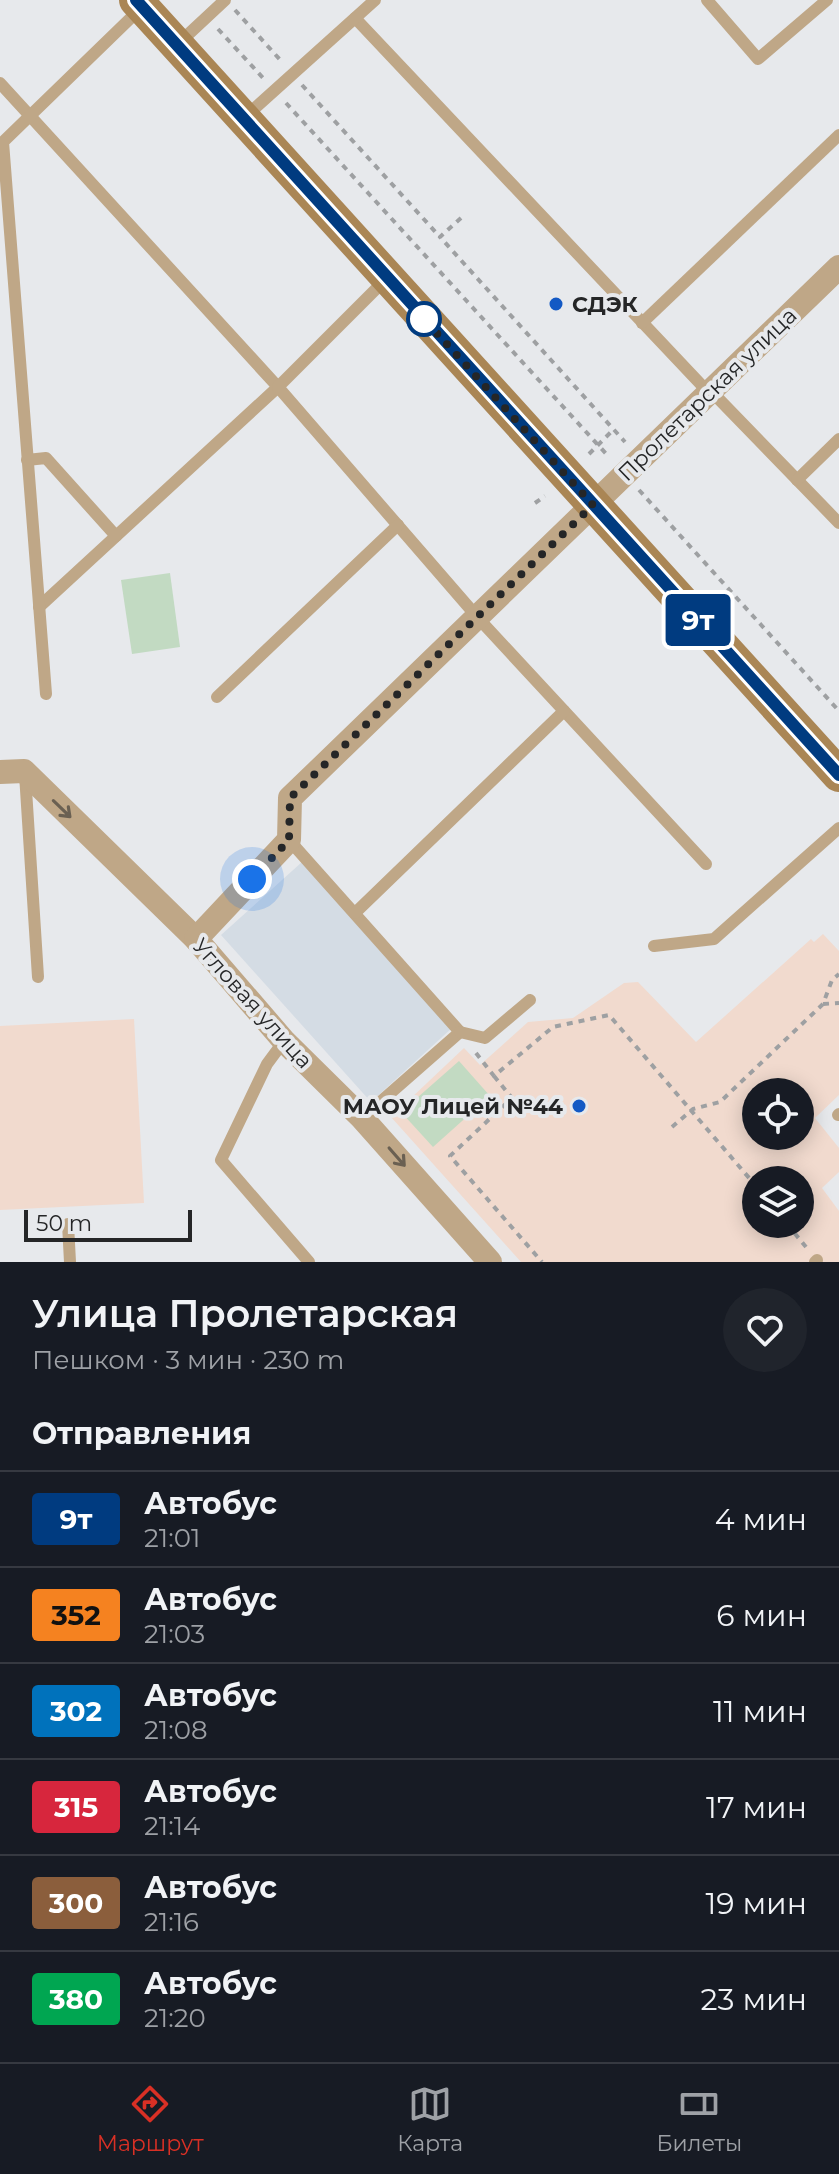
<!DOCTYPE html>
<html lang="ru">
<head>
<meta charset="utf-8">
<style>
	body { margin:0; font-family:Montserrat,sans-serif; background:#20242c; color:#f1f3f6; height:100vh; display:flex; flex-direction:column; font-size:30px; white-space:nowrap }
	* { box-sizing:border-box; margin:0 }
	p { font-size:26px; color:#9ea1a6 }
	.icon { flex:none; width:44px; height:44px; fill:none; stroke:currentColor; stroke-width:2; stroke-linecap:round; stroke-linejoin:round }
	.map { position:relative; height:1262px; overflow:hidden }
	.drawer { display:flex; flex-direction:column; background:#171b24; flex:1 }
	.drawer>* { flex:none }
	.badge { padding:0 16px; border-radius:6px; font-size:28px; line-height:52px }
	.fabs { position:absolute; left:742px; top:1078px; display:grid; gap:16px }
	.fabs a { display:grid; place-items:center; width:72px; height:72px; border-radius:50%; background:#171b24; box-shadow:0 4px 20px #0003; font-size:40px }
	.scale { position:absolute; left:24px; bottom:20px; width:168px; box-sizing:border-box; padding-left:8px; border:4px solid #252627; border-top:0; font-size:22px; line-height:28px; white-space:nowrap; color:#252627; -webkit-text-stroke:6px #e7e9ec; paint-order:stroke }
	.you { position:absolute; width:40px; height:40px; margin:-20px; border:6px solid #fff; border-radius:50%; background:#1a73e8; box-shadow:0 0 0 12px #1a73e833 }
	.map>.badge { position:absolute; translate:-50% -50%; box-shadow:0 0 0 4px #fff }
	h2 { padding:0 32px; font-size:30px; line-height:72px }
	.round { display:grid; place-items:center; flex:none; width:84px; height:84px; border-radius:42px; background:#20242c }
	.head { display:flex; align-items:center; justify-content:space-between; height:136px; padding:0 32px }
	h1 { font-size:38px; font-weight:600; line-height:60px }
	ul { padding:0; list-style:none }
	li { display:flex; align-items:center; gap:24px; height:96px; padding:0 32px; border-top:2px solid #363941 }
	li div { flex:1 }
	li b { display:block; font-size:30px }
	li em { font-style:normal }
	li .badge { min-width:88px; font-weight:700; text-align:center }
	.tab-bar { display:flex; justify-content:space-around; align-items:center; height:112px; border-top:2px solid #363941; background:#171b24; font-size:22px; color:#9ea1a6 }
	.tab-bar a { display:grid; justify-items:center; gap:4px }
	.tab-bar .on { color:#d93025 }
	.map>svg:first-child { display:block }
	.built { fill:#d4dce4 }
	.education { fill:#f1dace; fill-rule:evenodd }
	.pitch { fill:#c2dac2 }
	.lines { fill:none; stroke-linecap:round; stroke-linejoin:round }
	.path { stroke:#9ea0a2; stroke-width:4; stroke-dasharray:6 6; stroke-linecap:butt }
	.service { stroke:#bfa787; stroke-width:12 }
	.minor { stroke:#bfa787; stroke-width:24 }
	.secondary { stroke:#aa8655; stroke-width:34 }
	.oneway { stroke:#6a6052 }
	.line-casing { stroke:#fff; stroke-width:18 }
	.line { stroke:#003b80; stroke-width:12 }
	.walk { stroke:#252627; stroke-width:8; stroke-dasharray:0 14.4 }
	.poi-dot { fill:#1359c4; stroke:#e7e9ec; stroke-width:3 }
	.stop-dot { fill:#fff; stroke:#003b80; stroke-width:4 }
	.labels { text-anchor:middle; stroke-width:8; stroke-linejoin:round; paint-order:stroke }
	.poi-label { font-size:22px; font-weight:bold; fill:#252627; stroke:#e7e9ec; text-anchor:start }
	.street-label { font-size:22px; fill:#252627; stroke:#e7e9ec }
</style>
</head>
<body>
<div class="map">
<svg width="839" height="1262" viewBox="0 0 839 1262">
	<rect width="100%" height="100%" fill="#e7e9ec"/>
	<path class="built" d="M302,862L452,1028L371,1102L221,935Z"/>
	<g class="education">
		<path d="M823,934L839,951V1095L815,1118L839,1148V1172L822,1188L839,1211V1262H521L391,1117L464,1048L480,1065L528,1022L573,1018L624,983L638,982L696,1042L811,939L814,942ZM756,1092H800V1136H756ZM756,1180H800V1224H756Z"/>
		<path d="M134,1019L144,1203L0,1210V1026Z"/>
	</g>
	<g class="pitch">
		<path d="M170,573L180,647L132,654L121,580Z"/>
		<path d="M459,1061L490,1096L433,1147L401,1112Z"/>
	</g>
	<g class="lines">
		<g class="path">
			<path d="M235,10L283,63"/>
			<path d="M218,29L264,79"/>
			<path d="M302,85L440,237"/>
			<path d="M286,103L609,457"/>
			<path d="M461,218L440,237L625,442"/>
			<path d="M589,454L613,430"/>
			<path d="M639,490L839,711"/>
			<path d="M535,503L545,496"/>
			<path d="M823,1004L839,1003"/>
			<path d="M476,1053L494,1076L553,1027L609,1015L756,1186"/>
			<path d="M494,1076L512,1098L450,1156L542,1262"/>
			<path d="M672,1127L693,1109L720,1102L823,1004L832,980L839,974"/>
			<path d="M787,1224L806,1247"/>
		</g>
		<g class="service">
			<path d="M707,0L758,59L827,0"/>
			<path d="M355,18L709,393"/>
			<path d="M180,42L225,0"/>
			<path d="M0,83L278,387L39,607"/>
			<path d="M246,116L375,0"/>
			<path d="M385,280L278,387L479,619L706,864"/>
			<path d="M642,323L839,135"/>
			<path d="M711,391L839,523"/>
			<path d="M27,460L46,458L116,536"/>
			<path d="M797,480L839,439"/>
			<path d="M46,694L3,142L140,9"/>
			<path d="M217,697L398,525"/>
			<path d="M25,774L38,977"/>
			<path d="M289,840L460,1032L362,1118"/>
			<path d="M355,913L564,711"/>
			<path d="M654,946L714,939L839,828"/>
			<path d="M460,1032L485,1038L530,1000"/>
			<path d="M284,1041L267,1064L221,1160L309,1262"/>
			<path d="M838,1115L839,1114"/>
			<path d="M68,1224L70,1262"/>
			<path d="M815,1262L817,1260"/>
		</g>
		<g class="minor">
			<path d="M0,772L24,771L196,939L284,1041L362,1118L490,1262"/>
			<path d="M196,939L289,840L290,798L839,267"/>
		</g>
		<path class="secondary" d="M136,0L839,775"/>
	</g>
	<defs><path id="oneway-shaft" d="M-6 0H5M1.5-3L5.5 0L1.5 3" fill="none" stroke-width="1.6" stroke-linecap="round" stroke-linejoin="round" transform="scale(2)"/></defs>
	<g class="oneway">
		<use href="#oneway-shaft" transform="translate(62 809) rotate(44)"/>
		<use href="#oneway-shaft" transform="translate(397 1157) rotate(49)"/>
	</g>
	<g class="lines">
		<g class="line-casing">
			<path id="line" d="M136,0L839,775"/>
		</g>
		<use href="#line" class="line"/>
		<path class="walk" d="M252,879L289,840L290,798L593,505L424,319"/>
	</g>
	<g class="poi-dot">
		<circle cx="556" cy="304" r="8"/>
		<circle cx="579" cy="1106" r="8"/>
	</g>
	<circle class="stop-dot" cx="424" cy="319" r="16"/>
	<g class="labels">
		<g class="poi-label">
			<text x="572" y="312">СДЭК</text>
			<text x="563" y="1114" text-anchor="end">МАОУ Лицей №44</text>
		</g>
		<g class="street-label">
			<text transform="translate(707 394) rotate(-44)" y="8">Пролетарская улица</text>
			<text transform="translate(253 1003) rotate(48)" y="8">Угловая улица</text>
		</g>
	</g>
</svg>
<div class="fabs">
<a><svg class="icon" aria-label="locate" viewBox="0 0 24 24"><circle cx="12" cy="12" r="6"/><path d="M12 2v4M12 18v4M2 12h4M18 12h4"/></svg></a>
<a><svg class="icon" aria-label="layers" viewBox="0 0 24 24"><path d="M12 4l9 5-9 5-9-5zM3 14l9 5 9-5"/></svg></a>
</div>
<div class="scale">50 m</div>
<div class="you" style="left:252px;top:879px"></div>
<b class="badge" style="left:698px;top:620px;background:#003b80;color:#fff">9т</b>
</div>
<section class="drawer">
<div class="head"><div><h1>Улица Пролетарская</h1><p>Пешком · 3 мин · 230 m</p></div><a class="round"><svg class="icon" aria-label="heart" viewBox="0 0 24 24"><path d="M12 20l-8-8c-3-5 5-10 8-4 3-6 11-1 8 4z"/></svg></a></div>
<h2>Отправления</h2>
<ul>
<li><span class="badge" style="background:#003b80;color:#fff">9т</span><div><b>Автобус</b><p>21:01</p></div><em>4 мин</em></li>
<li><span class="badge" style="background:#f58220;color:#111">352</span><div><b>Автобус</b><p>21:03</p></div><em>6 мин</em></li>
<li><span class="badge" style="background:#0072bc;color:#fff">302</span><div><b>Автобус</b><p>21:08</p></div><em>11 мин</em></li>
<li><span class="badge" style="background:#d7263d;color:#fff">315</span><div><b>Автобус</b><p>21:14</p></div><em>17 мин</em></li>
<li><span class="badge" style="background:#8b5e3c;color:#fff">300</span><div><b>Автобус</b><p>21:16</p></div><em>19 мин</em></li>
<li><span class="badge" style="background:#00a651;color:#fff">380</span><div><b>Автобус</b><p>21:20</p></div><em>23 мин</em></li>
</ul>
</section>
<nav class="tab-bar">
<a class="on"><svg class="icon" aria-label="directions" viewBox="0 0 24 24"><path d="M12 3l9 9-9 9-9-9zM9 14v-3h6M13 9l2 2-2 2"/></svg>Маршрут</a>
<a><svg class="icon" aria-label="map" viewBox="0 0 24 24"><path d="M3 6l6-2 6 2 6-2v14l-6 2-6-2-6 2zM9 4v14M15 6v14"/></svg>Карта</a>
<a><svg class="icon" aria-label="tickets" viewBox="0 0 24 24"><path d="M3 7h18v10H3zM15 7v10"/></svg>Билеты</a>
</nav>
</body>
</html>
